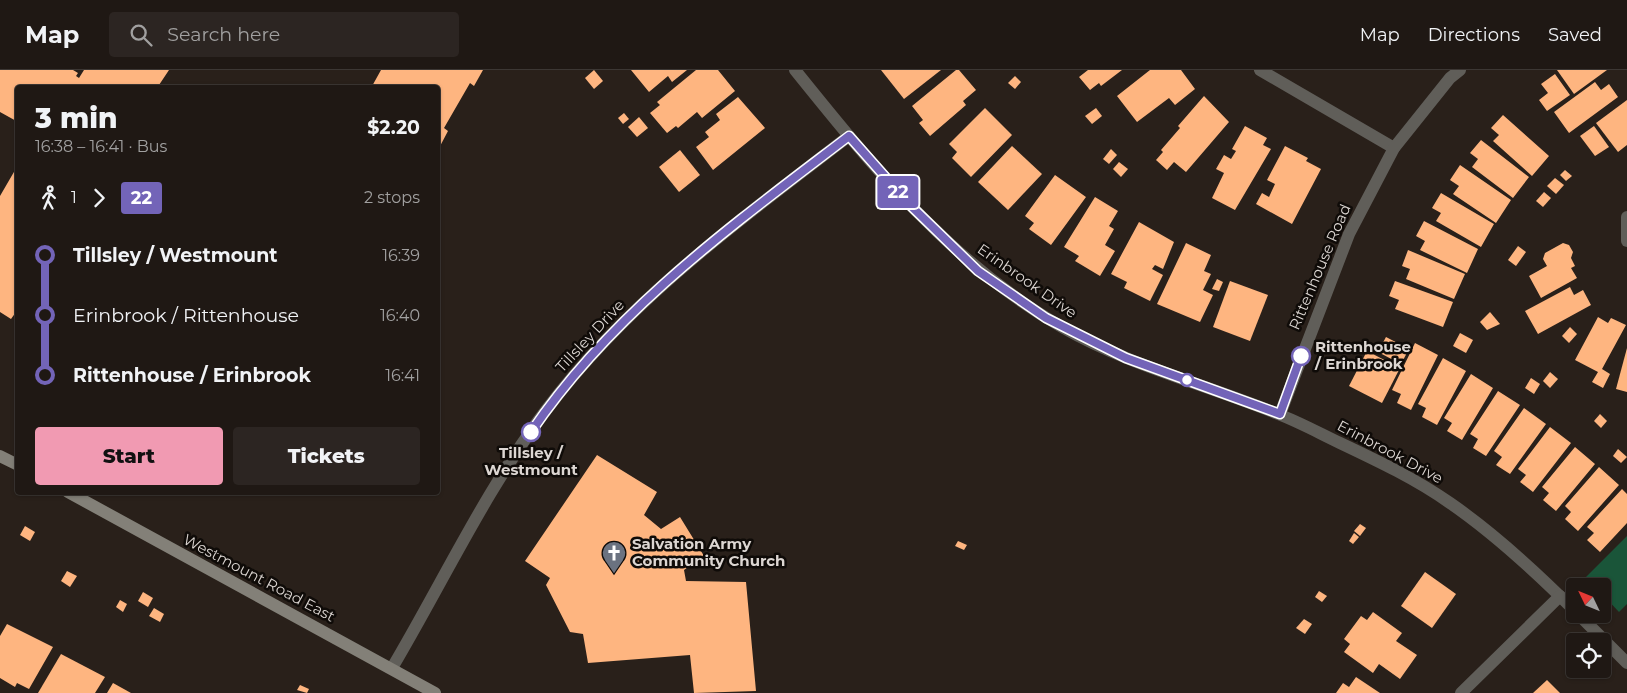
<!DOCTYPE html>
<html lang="en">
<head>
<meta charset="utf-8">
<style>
	body { margin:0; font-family:Montserrat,sans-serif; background:#2c2522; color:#f1f3f6; height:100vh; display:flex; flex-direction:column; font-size:19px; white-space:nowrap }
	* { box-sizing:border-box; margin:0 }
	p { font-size:16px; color:#a1a0a0 }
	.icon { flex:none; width:28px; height:28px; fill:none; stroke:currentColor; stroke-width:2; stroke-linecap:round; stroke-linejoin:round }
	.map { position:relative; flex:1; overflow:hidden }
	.drawer { position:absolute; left:15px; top:15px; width:425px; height:410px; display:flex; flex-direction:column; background:#1f1814; border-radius:5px; box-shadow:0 1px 4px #0004,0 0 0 1px #3c3734 }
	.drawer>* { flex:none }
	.badge { padding:0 10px; border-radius:4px; font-size:18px; line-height:32px }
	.needle { width:32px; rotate:313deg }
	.buttons { position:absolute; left:1566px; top:508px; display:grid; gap:10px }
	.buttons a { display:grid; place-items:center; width:45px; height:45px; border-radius:5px; background:#1f1814; box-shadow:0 1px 4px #0004,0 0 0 1px #3c3734; font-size:25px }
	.map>.badge { position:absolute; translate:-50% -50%; box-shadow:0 0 0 2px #fff }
	.legs { display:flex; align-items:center; gap:8px; height:55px; padding:0 20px; font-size:16px }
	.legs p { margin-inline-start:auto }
	.summary { display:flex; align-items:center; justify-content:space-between; height:85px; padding:0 20px }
	h1 { font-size:28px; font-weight:800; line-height:38px }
	.primary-button { display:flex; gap:10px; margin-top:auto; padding:10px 20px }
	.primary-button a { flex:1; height:58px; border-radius:5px; background:#f19ab2; color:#111; font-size:20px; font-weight:800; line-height:58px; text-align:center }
	.primary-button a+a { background:#2c2522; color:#f1f3f6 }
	ul { padding:0 20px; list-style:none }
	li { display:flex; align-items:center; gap:18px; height:60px; font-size:19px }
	li i { display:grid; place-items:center; width:8px; height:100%; margin:0 6px; background:currentColor }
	li i::after { content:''; width:12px; height:12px; margin:-6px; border:4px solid; border-radius:50%; background:#1f1814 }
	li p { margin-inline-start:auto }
	li:first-child i { background:linear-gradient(#0000 50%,currentColor 0) }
	li:last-child i { background:linear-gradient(currentColor 50%,#0000 0) }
	header { display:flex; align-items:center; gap:30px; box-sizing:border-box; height:70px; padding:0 25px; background:#1f1814; border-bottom:1px solid #3c3734 }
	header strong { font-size:24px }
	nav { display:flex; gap:28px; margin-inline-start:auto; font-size:18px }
	.search { width:350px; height:45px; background:#2c2522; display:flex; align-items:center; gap:12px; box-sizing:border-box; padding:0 18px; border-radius:5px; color:#a1a0a0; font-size:19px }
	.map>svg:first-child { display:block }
	.green { fill:#1a5539 }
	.building { fill:#feb580 }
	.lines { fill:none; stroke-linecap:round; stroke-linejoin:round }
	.minor { stroke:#605e59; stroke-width:12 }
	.secondary { stroke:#838078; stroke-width:12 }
	.line-1-casing { stroke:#fff; stroke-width:11 }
	.line-1 { stroke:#7364b8; stroke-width:8 }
	.stop-1-dot { fill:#fff; stroke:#7364b8; stroke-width:2.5 }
	.labels { text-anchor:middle; stroke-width:5; stroke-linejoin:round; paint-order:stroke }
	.street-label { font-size:15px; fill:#dcd6d2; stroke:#0f0b08 }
	.stop-label { font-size:15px; font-weight:bold; fill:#dcd6d2; stroke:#0f0b08; text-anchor:start }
	.poi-label { font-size:15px; font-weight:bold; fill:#dcd6d2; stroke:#0f0b08; text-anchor:start }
</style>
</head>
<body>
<header>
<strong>Map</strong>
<div class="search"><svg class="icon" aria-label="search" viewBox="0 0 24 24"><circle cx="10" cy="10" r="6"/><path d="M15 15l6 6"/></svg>Search here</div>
<nav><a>Map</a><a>Directions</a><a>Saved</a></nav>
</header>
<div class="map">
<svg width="1627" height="623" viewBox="0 0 1627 623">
	<rect width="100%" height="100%" fill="#29201a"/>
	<path class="green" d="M1627,466V534L1619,542L1603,525L1602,516H1594L1585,508Z"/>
	<g class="building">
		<path d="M0,0H73L78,3L76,6L79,8L84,0H169L157,18H18V52L0,42Z"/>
		<path d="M381,0H483L474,16L470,13L444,58L448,61L438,80V18H371Z"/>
		<path d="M594,0L603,11L594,19L585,8Z"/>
		<path d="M631,0H687L672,12L668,6L649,22Z"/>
		<path d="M696,0H718L735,21L702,48L697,42L678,58L676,56L667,63L650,43L660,35L657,32Z"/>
		<path d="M881,0H941L904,29Z"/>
		<path d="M956,0H959L976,20L963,31L966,35L930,66L919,53L923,50L912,36Z"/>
		<path d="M1088,0H1122L1101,16L1099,13L1090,20L1079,7Z"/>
		<path d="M1150,0H1181L1195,19L1175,35L1169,28L1137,52L1117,26Z"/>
		<path d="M1557,0H1607L1574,24Z"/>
		<path d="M1555,4L1570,25L1547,41L1539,30L1548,23L1541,14Z"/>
		<path d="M1015,6L1021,12L1015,19L1008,13Z"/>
		<path d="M1595,12L1601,20L1609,14L1618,27L1569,63L1554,42Z"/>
		<path d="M1204,26L1229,52L1186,102L1174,92L1167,100L1156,90L1163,82L1161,80L1180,58L1178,56Z"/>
		<path d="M738,27L765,58L713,100L696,77L709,67L705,62L720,50L716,44Z"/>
		<path d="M1627,30V75L1618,82L1596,53Z"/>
		<path d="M985,38L1012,65L971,107L952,88L957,82L949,74Z"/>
		<path d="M1096,38L1102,46L1092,54L1085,46Z"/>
		<path d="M624,43L629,49L623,54L618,48Z"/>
		<path d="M1503,45L1549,86L1532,106L1493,71L1499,65L1491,58Z"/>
		<path d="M639,47L648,58L637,67L628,57Z"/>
		<path d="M1245,56L1267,68L1263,75L1271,79L1235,140L1212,128L1224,103L1216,99L1224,85L1231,89L1236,81L1232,79Z"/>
		<path d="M1594,56L1609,77L1595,86L1580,66Z"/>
		<path d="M1481,70L1529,107L1513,128L1472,97L1478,89L1470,83Z"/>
		<path d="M1012,76L1042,104L1008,140L978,112Z"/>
		<path d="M1285,76L1308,88L1306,91L1321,99L1292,154L1256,134L1262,123L1269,127L1275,114L1267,110Z"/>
		<path d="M1111,79L1117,85L1109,94L1103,89Z"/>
		<path d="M680,80L700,105L679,122L659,97Z"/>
		<path d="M1119,92L1128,99L1121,107L1113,99Z"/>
		<path d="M18,95V242H16L11,249L0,242V126Z"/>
		<path d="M1460,95L1511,130L1496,153L1453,124L1459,116L1450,110Z"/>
		<path d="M1565,100L1572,106L1566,111L1560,105Z"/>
		<path d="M1055,105L1086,127L1051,175L1029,159L1034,153L1025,146Z"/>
		<path d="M1555,108L1564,115L1556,124L1547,116Z"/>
		<path d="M1544,122L1551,128L1543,137L1536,131Z"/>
		<path d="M1441,123L1494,154L1481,177L1436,151L1441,143L1432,138Z"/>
		<path d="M1095,127L1118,141L1109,156L1114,159L1105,175L1115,181L1100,206L1075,191L1079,186L1064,177Z"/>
		<path d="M1424,151L1478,179L1467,203L1420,180L1425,171L1416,166Z"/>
		<path d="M1139,152L1174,172L1163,199L1155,195L1152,199L1163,205L1150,231L1124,218L1127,212L1111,204Z"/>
		<path d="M1186,173L1211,185L1204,201L1211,204L1203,220L1213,225L1200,252L1157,234Z"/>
		<path d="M1563,173L1569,175L1573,182L1571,188L1575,196L1571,198L1577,208L1541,228L1529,206L1547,196L1543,189L1545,183Z"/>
		<path d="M1518,176L1526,182L1516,196L1508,190Z"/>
		<path d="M1408,180L1465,204L1454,229L1406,209L1410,199L1402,196Z"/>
		<path d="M1217,209L1223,212L1219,221L1212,219Z"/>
		<path d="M1230,211L1268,225L1250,271L1213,257Z"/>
		<path d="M1395,211L1453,232L1443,257L1395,239L1399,230L1389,226Z"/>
		<path d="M1570,217L1574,225L1583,220L1591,235L1538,264L1525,241Z"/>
		<path d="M1490,242L1500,254L1487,260L1480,252Z"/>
		<path d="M1598,247L1608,253L1611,248L1626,255L1602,299L1610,304L1603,318L1592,312L1598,302L1575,290Z"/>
		<path d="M1570,257L1577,264L1569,273L1562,266Z"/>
		<path d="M1460,263L1473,270L1466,283L1453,276Z"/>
		<path d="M1386,267L1409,279L1401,294L1378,282Z"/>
		<path d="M1415,273L1438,285L1411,340L1397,333L1401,324L1392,320Z"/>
		<path d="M1627,278V322L1616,319Z"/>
		<path d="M1367,281L1400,298L1382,333L1349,316Z"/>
		<path d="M1443,288L1466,301L1437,355L1422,347L1426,338L1418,334Z"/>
		<path d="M1550,302L1558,309L1550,318L1543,311Z"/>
		<path d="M1471,304L1493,318L1462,370L1447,361L1452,353L1444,348Z"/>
		<path d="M1531,308L1540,314L1534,324L1525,318Z"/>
		<path d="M1498,321L1520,335L1486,386L1473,378L1478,369L1470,364Z"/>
		<path d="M1524,338L1546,354L1510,404L1496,395L1502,387L1494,381Z"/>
		<path d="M1600,344L1607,351L1601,358L1594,351Z"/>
		<path d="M1550,357L1571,373L1533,422L1520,412L1526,405L1518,399Z"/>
		<path d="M1575,377L1595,394L1556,441L1543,430L1549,423L1542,417Z"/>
		<path d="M1618,379L1627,387L1621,393L1613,386Z"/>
		<path d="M597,385L657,422L644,445L661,459L680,447L704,486L684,500L686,511L746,512L756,621L694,623L690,585L588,593L583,564L570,562L546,515L550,508L525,491Z"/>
		<path d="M1599,397L1619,415L1578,461L1565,449L1571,442L1565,436Z"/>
		<path d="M1622,419L1627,424V453L1600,482L1587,470L1594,463L1587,457Z"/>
		<path d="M1360,454L1366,458L1360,466L1354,461Z"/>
		<path d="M25,456L35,462L30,471L20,465Z"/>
		<path d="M1354,463L1359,467L1353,474L1349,471Z"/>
		<path d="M958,471L967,475L964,480L955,476Z"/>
		<path d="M67,501L77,506L70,517L61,511Z"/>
		<path d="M1425,502L1456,524L1432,558L1401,536Z"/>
		<path d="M1319,521L1327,526L1322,532L1315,527Z"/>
		<path d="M143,522L153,528L148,537L138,531Z"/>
		<path d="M120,530L127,534L123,542L116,537Z"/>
		<path d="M154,538L164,544L160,552L149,546Z"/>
		<path d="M1373,542L1402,563L1396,571L1417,585L1400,609L1379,594L1373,603L1344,582L1350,574L1344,569L1361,546L1367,550Z"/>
		<path d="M1304,549L1312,554L1305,564L1296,558Z"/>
		<path d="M7,554L53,577L29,619L17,613L15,617L0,608V566Z"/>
		<path d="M61,584L105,607L95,623H38Z"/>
		<path d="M1356,607L1380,623H1336L1343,613L1349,617Z"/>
		<path d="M1547,610L1560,623H1533Z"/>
		<path d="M113,613L131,623H107Z"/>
		<path d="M300,615L309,619L307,623L297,620Z"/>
	</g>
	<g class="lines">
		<g class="minor">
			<path d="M795,0C873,97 953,195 1062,257C1130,296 1207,315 1278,344C1299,352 1319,363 1340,373C1378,391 1416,409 1450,433C1495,464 1537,503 1575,541"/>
			<path d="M1260,0L1394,78"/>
			<path d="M1627,147V171"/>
			<path d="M1280,344L1349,164L1394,78L1450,8L1460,0"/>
			<path d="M1578,544L1627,593"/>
			<path d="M392,598C443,512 486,419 547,339C629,230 741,149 849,66"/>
			<path d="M1461,623L1560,526"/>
		</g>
		<g class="secondary">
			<path d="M0,386L18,395"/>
			<path d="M68,422L435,623"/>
		</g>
	</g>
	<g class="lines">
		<g class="line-1-casing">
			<path id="line-1" d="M531,362C613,241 734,154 849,66L911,136L978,201L1046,248L1126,288L1280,344L1301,286"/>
		</g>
		<use href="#line-1" class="line-1"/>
	</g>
	<defs>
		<g id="church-pin" transform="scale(1.25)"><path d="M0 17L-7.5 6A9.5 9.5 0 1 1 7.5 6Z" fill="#6b7280" stroke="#0f0b08"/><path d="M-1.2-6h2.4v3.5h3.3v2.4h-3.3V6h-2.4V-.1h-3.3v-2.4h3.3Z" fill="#fff"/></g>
	</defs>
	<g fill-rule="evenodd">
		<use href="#church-pin" x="614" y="483"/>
	</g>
	<g class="stop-1-dot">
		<circle cx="1301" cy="286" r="9"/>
		<circle cx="1187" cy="310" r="6"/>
		<circle cx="531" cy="362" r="9"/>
	</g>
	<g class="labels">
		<g class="street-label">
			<text transform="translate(1320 197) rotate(-67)" y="5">Rittenhouse Road</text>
			<text transform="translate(1027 211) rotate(35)" y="5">Erinbrook Drive</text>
			<text transform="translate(590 266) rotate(-47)" y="5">Tillsley Drive</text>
			<text transform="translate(1390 382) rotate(28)" y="5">Erinbrook Drive</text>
			<text transform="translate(259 508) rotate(28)" y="5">Westmount Road East</text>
		</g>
		<g class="stop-label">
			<text x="1315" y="282">Rittenhouse<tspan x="1315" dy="17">/ Erinbrook</tspan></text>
			<text x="531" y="388" text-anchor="middle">Tillsley /<tspan x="531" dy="17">Westmount</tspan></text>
		</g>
		<g class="poi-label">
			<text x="632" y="479">Salvation Army<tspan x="632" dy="17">Community Church</tspan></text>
		</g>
	</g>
</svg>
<div class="buttons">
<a><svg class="needle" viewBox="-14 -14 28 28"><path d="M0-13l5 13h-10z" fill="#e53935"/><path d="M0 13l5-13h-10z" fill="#a1a0a0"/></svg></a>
<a><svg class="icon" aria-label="locate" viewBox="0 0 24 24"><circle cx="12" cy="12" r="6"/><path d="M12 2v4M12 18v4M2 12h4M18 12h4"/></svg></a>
</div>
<b class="badge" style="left:898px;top:122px;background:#7364b8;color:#fff">22</b>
<section class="drawer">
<div class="summary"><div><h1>3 min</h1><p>16:38 – 16:41 · Bus</p></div><b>$2.20</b></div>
<div class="legs"><svg class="icon" aria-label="walk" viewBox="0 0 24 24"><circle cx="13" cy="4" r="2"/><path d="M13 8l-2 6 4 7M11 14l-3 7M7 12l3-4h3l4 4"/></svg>1<svg class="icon" aria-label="forward" viewBox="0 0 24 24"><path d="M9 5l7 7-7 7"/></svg><b class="badge" style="background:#7364b8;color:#fff">22</b><p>2 stops</p></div>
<ul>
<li><i style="color:#7364b8"></i><b>Tillsley / Westmount</b><p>16:39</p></li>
<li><i style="color:#7364b8"></i><span>Erinbrook / Rittenhouse</span><p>16:40</p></li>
<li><i style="color:#7364b8"></i><b>Rittenhouse / Erinbrook</b><p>16:41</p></li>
</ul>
<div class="primary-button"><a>Start</a><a>Tickets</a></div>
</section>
</div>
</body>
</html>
